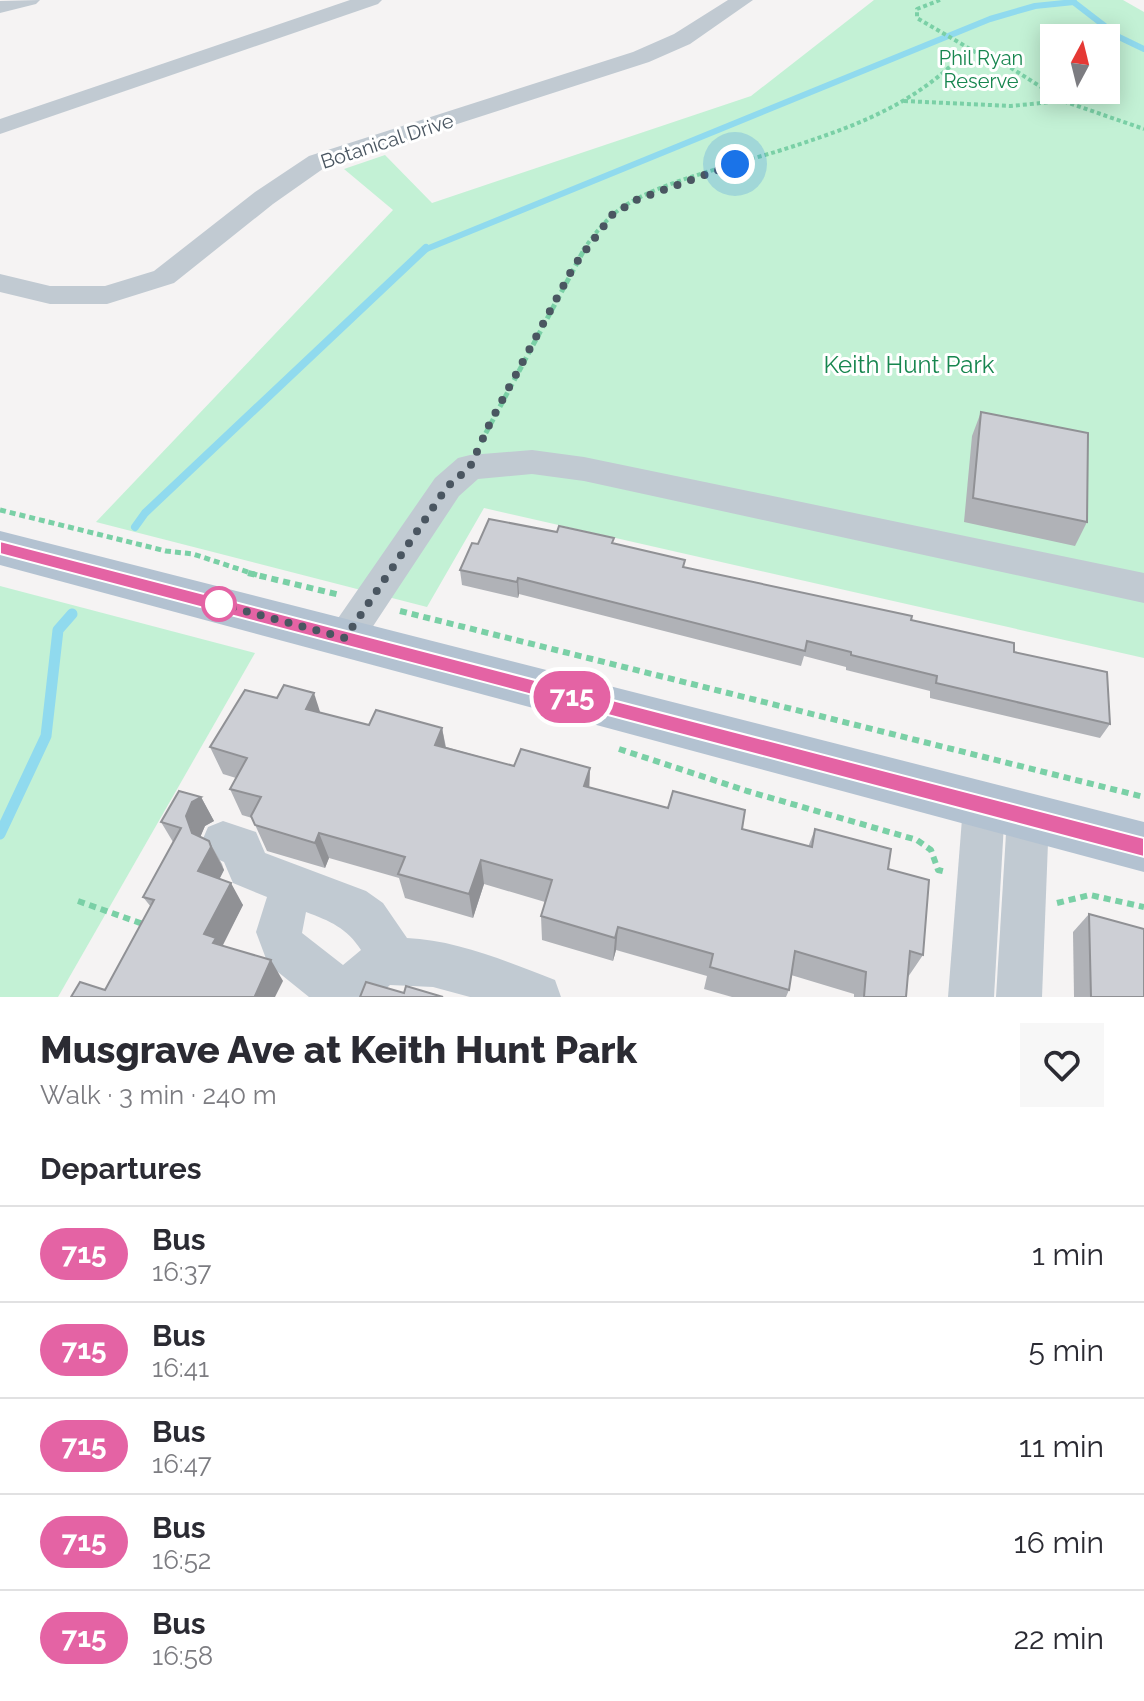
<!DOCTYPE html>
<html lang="en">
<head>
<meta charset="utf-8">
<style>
	body { margin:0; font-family:Raleway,sans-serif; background:#f7f7f7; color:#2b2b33; height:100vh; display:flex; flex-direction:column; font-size:30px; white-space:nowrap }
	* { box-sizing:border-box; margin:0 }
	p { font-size:26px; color:#7c7c81 }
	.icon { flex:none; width:44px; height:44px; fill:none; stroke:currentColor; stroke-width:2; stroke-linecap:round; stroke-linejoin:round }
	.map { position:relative; height:997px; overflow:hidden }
	.details { display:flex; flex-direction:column; background:#fff; flex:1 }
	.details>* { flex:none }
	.badge { padding:0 16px; border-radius:26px; font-size:28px; line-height:52px }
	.needle { width:52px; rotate:7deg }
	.tools { position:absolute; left:1040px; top:24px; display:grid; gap:16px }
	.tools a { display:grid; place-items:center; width:80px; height:80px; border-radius:0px; background:#fff; box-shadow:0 4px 20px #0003; font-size:40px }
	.you { position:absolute; width:40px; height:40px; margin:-20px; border:6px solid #fff; border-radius:50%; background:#1a73e8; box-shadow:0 0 0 12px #1a73e833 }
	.map>.badge { position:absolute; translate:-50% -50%; box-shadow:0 0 0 4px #fff }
	h2 { padding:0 40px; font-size:30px; line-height:72px }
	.round { display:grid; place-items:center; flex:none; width:84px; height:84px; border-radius:0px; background:#f7f7f7 }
	.summary { display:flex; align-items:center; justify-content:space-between; height:136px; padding:0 40px }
	h1 { font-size:38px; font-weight:800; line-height:60px }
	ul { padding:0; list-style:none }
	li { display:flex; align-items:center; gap:24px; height:96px; padding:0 40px; border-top:2px solid #e1e1e2 }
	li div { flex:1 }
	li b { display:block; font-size:30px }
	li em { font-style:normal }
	li .badge { min-width:88px; font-weight:700; text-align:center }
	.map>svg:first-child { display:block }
	.green { fill:#c3f1d5; fill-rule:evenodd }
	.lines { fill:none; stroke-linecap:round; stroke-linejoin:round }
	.stream-far2 { stroke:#90daee; stroke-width:6 }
	.stream-far1 { stroke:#90daee; stroke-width:8 }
	.stream { stroke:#90daee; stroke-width:11 }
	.path-far2 { stroke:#7ad0a6; stroke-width:4; stroke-dasharray:4 3; stroke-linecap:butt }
	.path-far1 { stroke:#7ad0a6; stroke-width:5; stroke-dasharray:6 4; stroke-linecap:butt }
	.path { stroke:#7ad0a6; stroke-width:6; stroke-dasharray:7 5; stroke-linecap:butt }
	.minor { fill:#c1cad2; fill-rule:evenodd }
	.major { fill:#b3c2d1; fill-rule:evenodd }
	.wall { fill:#b0b2b7 }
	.shaded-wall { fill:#909195 }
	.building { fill:#cdcfd5; stroke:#909195; stroke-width:2 }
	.line { fill:#e463a4; stroke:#fff; stroke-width:2 }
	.walk { stroke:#4a5661; stroke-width:8; stroke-dasharray:0 14.4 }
	.stop-dot { fill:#fff; stroke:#e463a4; stroke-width:4 }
	.labels { text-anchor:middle; stroke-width:6; stroke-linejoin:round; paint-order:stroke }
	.far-park-label { font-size:20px; fill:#17864f; stroke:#fff }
	.far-street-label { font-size:20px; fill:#4a5661; stroke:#fff }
	.park-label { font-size:24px; fill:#17864f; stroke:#fff }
</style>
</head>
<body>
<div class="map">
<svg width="1144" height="997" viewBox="0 0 1144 997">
	<rect width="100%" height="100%" fill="#f5f3f3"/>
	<g class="green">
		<path d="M874,0H1123L1144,12V658L484,508L427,607L96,522L393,210L344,169L385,155L432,203L751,96ZM1054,38H1106V90H1054Z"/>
		<path d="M0,586L255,653L58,997H0Z"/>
	</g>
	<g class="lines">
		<g class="stream-far2">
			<path d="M1071,0L1119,37L1144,49"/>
			<path d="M424,250L990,19L1035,6L1074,2"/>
		</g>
		<path class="stream-far1" d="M135,527L145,513L426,248"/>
		<path class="stream" d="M0,834L46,736L58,630L72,614"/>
		<g class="path-far2">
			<path d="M940,0L917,9V18L989,60L1008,66L1063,101L1144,129"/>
			<path d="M904,101L1011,106L1061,101"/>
			<path d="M583,250C594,235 605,220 620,209C660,180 748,162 797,145C865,123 921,100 970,47"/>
		</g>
		<g class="path-far1">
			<path d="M481,442L585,248"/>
			<path d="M0,510L166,551L193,554L257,575"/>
		</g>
		<g class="path">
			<path d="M248,573L340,595"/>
			<path d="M400,611L1144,797"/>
			<path d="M619,749L747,791L917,840L931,850L938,870L946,872"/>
			<path d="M78,901L146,925"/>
			<path d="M1057,903L1090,895L1144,907"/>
		</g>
		<g class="minor">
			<path d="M40,0L36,4L0,13V1Z"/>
			<path d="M350,0H382L378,4L0,134V119Z"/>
			<path d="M728,0H753L690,44L649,62L327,166L273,204L174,283L107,304H50L0,292V274L50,286H105L154,271L255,192L309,156L633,52L674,34Z"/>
			<path d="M532,450L584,457L1144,573V603L584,481L532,474L478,479L459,496L358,649L345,654L332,649L326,638L332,627L435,478L458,458L470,455Z"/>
			<path d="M984,786L999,792L1005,806L994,997H948L963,806L969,792Z"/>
			<path d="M1028,797L1043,803L1049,817L1042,997H996L1007,817L1013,803Z"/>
			<path d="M223,821L256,832L265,853L366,891L383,903L407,938C456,940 509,962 555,980L561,997H470L433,987L390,985L377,997H309L268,964L256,932L267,897L233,883L224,862L208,855L202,841L208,827ZM306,912C330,921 347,928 361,950L343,965L302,933Z"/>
		</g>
		<path class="major" d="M0,531L1144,822V872L0,565Z"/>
	</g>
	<g class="wall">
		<path d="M981,412L1087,522L1075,546L964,522L972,436Z"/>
		<path d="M478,544H614L684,567L911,620L1014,652L1110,724L1100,738L930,698V691L846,670V667L804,656L801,666L519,594L518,598L462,585L460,570Z"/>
		<path d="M277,698L320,713L369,725L442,728L446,747L514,766L590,768L589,787L808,847L815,829L888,869L923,955L908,977L906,997H854V994L791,975L789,990L786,997H732L704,989L707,976L616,950L613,961L542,940L541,916L545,902L484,884L473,918L405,898L399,878L329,858L325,868L267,851L252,818L242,815L230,789L236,778L223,774L210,747Z"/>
		<path d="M201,797L214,821L205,826L200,837L209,841L222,864L224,870L219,879L243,905L222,945L283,981L105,990L151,907L143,897L173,842L161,822Z"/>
		<path d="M1089,914L1144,997H1074L1073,932Z"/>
	</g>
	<g class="shaded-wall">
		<path d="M518,578L519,594L518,598L517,582Z"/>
		<path d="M314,693L323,721L306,709Z"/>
		<path d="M442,728L447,756L435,745Z"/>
		<path d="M590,768L589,794L584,786Z"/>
		<path d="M201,797L214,821L205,826L199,840L192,833L186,816L192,802Z"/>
		<path d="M319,833L329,858L325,868L315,843Z"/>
		<path d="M209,841L224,870L212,894L198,871Z"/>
		<path d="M481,860L484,884L473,918L469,894Z"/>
		<path d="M231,883L243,905L222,947L227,964L204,934Z"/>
		<path d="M618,927L616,950L613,961L615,938Z"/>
		<path d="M271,960L283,981L275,997H255V996Z"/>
	</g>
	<g class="building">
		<path d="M981,412L1088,433L1087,522L973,498Z"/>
		<path d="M489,519L557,532L559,526L614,538L612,543L685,560L683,567L912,616L911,620L1014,643V652L1107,672L1110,724L936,683L937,676L851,655V652L807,641L805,651L518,578L517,582L460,570L472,543L478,544Z"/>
		<path d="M284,685L314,693L306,709L369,725L376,710L442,728L435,745L514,766L521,749L590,768L584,786L668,808L673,791L745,810L742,829L812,847L815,829L891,849L888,869L929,880L923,955L910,951L906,997H864L866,972L795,951L789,990L710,967L713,954L618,927L615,938L541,916L552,880L481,860L469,894L398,874L405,857L319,833L315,843L255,825L251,816L261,797L230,789L247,758L210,747L245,690L277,698Z"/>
		<path d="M179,791L201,797L192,802L186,816L192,833L209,841L211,847L198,871L231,883L204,934L216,938L213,943L271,960L255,996L258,997H71L80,982L105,990L154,900L143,897L181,828L161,822Z"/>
		<path d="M1089,914L1144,929V997H1091Z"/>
		<path d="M366,982L404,993L406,986L443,997H360Z"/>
	</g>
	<path class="line" d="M0,541L1144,838V857L0,554Z"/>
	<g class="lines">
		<path class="walk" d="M219,604L345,638L447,487L470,467L490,423L574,266L612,215L636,200L735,164"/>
	</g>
	<circle class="stop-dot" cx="219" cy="604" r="16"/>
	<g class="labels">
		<g class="far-park-label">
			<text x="981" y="65">Phil Ryan<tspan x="981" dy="23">Reserve</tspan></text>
		</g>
		<g class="far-street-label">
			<text transform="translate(387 141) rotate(-18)" y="7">Botanical Drive</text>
		</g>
		<g class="park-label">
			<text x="909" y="373">Keith Hunt Park</text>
		</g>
	</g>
</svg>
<div class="tools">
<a><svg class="needle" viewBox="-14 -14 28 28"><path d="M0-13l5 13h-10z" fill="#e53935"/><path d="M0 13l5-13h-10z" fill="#7c7c81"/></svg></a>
</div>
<div class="you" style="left:735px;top:164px"></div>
<b class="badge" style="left:572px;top:697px;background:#e463a4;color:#fff">715</b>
</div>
<section class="details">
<div class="summary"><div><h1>Musgrave Ave at Keith Hunt Park</h1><p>Walk · 3 min · 240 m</p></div><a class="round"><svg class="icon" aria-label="heart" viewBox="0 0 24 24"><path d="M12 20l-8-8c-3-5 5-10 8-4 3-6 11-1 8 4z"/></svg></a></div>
<h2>Departures</h2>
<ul>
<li><span class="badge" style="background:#e463a4;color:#fff">715</span><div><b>Bus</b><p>16:37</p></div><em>1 min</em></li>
<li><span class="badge" style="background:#e463a4;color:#fff">715</span><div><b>Bus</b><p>16:41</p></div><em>5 min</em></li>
<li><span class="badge" style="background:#e463a4;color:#fff">715</span><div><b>Bus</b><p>16:47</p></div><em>11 min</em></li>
<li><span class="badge" style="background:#e463a4;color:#fff">715</span><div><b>Bus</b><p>16:52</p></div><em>16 min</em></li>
<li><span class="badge" style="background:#e463a4;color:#fff">715</span><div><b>Bus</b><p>16:58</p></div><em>22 min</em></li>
</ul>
</section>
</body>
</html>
